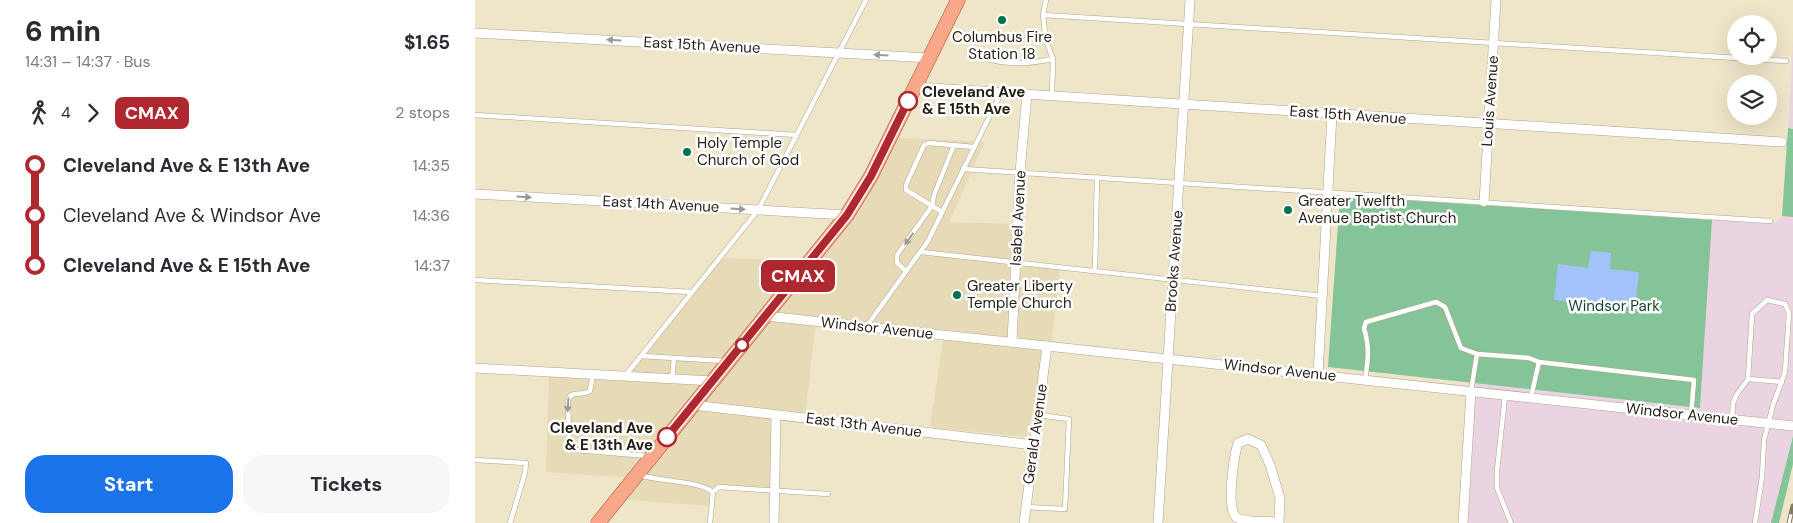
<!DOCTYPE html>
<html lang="en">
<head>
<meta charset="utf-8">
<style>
	body { margin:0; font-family:"DM Sans",sans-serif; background:#f7f7f7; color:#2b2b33; height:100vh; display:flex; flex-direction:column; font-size:19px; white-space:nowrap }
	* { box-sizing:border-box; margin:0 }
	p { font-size:16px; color:#7c7c81 }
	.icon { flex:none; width:28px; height:28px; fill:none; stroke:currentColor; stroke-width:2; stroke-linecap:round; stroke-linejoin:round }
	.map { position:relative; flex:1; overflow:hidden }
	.drawer { display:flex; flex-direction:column; background:#fff; width:475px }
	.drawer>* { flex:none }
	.badge { padding:0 10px; border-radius:8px; font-size:18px; line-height:32px }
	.controls { position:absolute; left:1252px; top:15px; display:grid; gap:10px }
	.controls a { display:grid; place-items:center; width:50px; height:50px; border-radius:50%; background:#fff; box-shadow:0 5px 20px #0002; font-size:25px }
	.map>.badge { position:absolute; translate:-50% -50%; box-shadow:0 0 0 2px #fff }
	.legs { display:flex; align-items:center; gap:8px; height:55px; padding:0 25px; font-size:16px }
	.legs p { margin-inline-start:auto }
	.head { display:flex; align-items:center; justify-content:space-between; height:85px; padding:0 25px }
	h1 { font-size:28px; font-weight:800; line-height:38px }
	.cta { display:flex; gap:10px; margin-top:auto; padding:10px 25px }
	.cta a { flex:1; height:58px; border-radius:20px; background:#1a73e8; color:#fff; font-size:20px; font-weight:800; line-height:58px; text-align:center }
	.cta a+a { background:#f7f7f7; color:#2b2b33 }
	ul { padding:0 25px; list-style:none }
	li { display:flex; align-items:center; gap:18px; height:50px; font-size:19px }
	li i { display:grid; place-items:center; width:8px; height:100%; margin:0 6px; background:currentColor }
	li i::after { content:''; width:12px; height:12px; margin:-6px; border:4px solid; border-radius:50%; background:#fff }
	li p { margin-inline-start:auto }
	li:first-child i { background:linear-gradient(#0000 50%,currentColor 0) }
	li:last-child i { background:linear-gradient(currentColor 50%,#0000 0) }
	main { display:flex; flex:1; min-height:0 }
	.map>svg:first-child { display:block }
	.built { fill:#e7dab7 }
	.industrial { fill:#ead4e1 }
	.green { fill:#85c399 }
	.water { fill:#a4c2fc }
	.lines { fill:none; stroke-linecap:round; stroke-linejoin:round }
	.service-casing { stroke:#afa58b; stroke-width:5.5 }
	.minor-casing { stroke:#afa58b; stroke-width:10 }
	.primary-casing { stroke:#ab5130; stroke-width:15 }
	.service { stroke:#fff; stroke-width:4.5 }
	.minor { stroke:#fff; stroke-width:9 }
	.primary { stroke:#f8a78b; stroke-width:14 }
	.rail-casing { stroke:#817a68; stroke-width:5 }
	.rail { stroke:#fff; stroke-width:3; stroke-dasharray:9; stroke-linecap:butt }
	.oneway { fill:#9c9a96 }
	.line-1-casing { stroke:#fff; stroke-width:11 }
	.line-1 { stroke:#af272f; stroke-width:8 }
	.poi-dot { fill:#03724b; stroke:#fff; stroke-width:2 }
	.stop-1-dot { fill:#fff; stroke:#af272f; stroke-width:2.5 }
	.labels { text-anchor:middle; stroke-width:5; stroke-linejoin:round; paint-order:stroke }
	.poi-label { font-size:15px; fill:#231f15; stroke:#fff; text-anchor:start }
	.street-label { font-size:15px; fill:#231f15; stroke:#fff }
	.stop-label { font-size:15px; font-weight:bold; fill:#231f15; stroke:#fff; text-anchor:start }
	.park-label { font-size:15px; fill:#164529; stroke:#fff }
</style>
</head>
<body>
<main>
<section class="drawer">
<div class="head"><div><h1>6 min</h1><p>14:31 – 14:37 · Bus</p></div><b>$1.65</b></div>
<div class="legs"><svg class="icon" aria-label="walk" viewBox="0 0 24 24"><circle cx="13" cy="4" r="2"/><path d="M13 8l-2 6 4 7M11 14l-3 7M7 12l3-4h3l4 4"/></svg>4<svg class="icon" aria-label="forward" viewBox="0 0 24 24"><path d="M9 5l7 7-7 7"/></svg><b class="badge" style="background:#af272f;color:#fff">CMAX</b><p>2 stops</p></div>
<ul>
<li><i style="color:#af272f"></i><b>Cleveland Ave &amp; E 13th Ave</b><p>14:35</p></li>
<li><i style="color:#af272f"></i><span>Cleveland Ave &amp; Windsor Ave</span><p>14:36</p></li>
<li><i style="color:#af272f"></i><b>Cleveland Ave &amp; E 15th Ave</b><p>14:37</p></li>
</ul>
<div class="cta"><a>Start</a><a>Tickets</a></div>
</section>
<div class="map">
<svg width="1318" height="523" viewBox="0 0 1318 523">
	<rect width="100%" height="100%" fill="#efe5c9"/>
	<path class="built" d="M410,137L510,142L474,222L542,224V263L585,267L576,346L570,350L552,437L455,427L469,334L341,319L330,418L302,416L296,492L237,488L235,506L142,499L157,478L71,472L74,374L150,377L240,258L326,260L385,187Z"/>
	<g class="industrial">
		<path d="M1318,43V129L1313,128Z"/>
		<path d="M1307,216L1318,217V436L1296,523H993L997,383L1225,408L1237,220L1301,223Z"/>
	</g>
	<g class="green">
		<path d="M1313,128L1318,129V217L1307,216Z"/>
		<path d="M865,196L1237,220L1225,408L853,367Z"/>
		<path d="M1318,436V464L1304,523H1296Z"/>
	</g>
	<path class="water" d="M1116,251L1136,253L1135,269L1164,272L1160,309L1079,300L1083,264L1113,268Z"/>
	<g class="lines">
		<g class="service-casing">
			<g id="service">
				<path d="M571,0L568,15L571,41L578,59L577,96"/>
				<path d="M568,15L1311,61"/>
				<path d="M494,54C527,64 544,66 578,59"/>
				<path d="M0,115L322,135"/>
				<path d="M488,169L1295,221"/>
				<path d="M467,212L431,190V185L449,145L454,143L499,147"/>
				<path d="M446,252L847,296"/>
				<path d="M431,271L422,263V255L457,206L459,195L479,145"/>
				<path d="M620,271L622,177"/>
				<path d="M0,280L217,292"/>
				<path d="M391,327L453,241L526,93"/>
				<path d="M166,356L250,361"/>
				<path d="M118,374L115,391C108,396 96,390 93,400L94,448L101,450L173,456"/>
				<path d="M150,376L283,210L391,0"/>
				<path d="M197,379L199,358"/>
				<path d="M1273,379L1307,382"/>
				<path d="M890,380C893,360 895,348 889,328L891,322L961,302L970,307L986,348L1002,354"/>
				<path d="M996,391L1002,354L1054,358L1064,362"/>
				<path d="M1030,396L1022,471V488L1036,523"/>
				<path d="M1056,397L1064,362L1219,380L1216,415"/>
				<path d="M1257,419L1258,403L1262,394L1273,379L1277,314L1292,300L1310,304L1314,313L1310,372L1298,405L1289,440L1287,477L1280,523"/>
				<path d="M0,460L51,463L50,473L35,523"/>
				<path d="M164,475C184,481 223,481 238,492"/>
				<path d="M550,507L590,509L594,419L563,415"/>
				<path d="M235,523L238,492L244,487L353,494"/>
			</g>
		</g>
		<g class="minor-casing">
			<g id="minor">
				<path d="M0,33L455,58"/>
				<path d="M440,87L1307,142"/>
				<path d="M0,194L372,215"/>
				<path d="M1009,202L1021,0"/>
				<path d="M291,316L1318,426"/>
				<path d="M537,342L545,172L552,94"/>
				<path d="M0,368L238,381"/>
				<path d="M843,375L857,114"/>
				<path d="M218,405L559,445"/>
				<path d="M299,523L301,415"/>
				<path d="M549,523L572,346"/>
				<path d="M683,523L715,0"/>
				<path d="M804,523V522L805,498L795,465L786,445L773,439L763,443C759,456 751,507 761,517C768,523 794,521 804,522"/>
				<path d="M988,523L996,391"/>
			</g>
		</g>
		<g class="primary-casing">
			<path id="primary" d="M123,523L372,215L396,176L483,0"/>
		</g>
		<use href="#service" class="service"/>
		<use href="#minor" class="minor"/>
		<use href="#primary" class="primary"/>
		<g class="rail-casing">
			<path id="rail" d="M1314,523L1318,506"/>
		</g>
		<use href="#rail" class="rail"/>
	</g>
	<defs><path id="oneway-solid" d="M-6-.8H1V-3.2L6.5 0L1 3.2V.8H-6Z" transform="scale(1.25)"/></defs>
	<g class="oneway">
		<use href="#oneway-solid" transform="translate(139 40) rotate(-177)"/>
		<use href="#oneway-solid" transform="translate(406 55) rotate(-176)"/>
		<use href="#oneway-solid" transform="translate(49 197) rotate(3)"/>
		<use href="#oneway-solid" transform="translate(263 209) rotate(3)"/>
		<use href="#oneway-solid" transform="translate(434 239) rotate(126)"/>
		<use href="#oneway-solid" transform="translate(93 405) rotate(93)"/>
	</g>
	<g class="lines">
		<g class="line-1-casing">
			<path id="line-1" d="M192,437L372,215L396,176L433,101"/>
		</g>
		<use href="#line-1" class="line-1"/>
	</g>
	<g class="poi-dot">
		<circle cx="527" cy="20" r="5"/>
		<circle cx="212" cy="152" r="5"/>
		<circle cx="813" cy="210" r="5"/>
		<circle cx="482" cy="295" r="5"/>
	</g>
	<g class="stop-1-dot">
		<circle cx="433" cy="101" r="9"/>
		<circle cx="267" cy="345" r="6"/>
		<circle cx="192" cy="437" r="9"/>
	</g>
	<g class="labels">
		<g class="poi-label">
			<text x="527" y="42" text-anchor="middle">Columbus Fire<tspan x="527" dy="17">Station 18</tspan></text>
			<text x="222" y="148">Holy Temple<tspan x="222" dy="17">Church of God</tspan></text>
			<text x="823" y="206">Greater Twelfth<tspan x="823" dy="17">Avenue Baptist Church</tspan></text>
			<text x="492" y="291">Greater Liberty<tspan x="492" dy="17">Temple Church</tspan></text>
		</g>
		<g class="street-label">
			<text transform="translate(227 45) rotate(3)" y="5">East 15th Avenue</text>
			<text transform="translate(1015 101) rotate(-86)" y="5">Louis Avenue</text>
			<text transform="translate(873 115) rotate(4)" y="5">East 15th Avenue</text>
			<text transform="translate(186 204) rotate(3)" y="5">East 14th Avenue</text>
			<text transform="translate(543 218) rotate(-87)" y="5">Isabel Avenue</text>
			<text transform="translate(699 261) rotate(-86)" y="5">Brooks Avenue</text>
			<text transform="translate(402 328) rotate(6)" y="5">Windsor Avenue</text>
			<text transform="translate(805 370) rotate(6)" y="5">Windsor Avenue</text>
			<text transform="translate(1207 414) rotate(6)" y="5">Windsor Avenue</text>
			<text transform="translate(389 425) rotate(7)" y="5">East 13th Avenue</text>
			<text transform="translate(560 434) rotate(-82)" y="5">Gerald Avenue</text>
		</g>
		<g class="stop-label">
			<text x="447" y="97">Cleveland Ave<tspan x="447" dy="17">&amp; E 15th Ave</tspan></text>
			<text x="178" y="433" text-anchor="end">Cleveland Ave<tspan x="178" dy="17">&amp; E 13th Ave</tspan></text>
		</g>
		<g class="park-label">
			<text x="1139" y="311">Windsor Park</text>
		</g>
	</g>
</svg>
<div class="controls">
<a><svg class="icon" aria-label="locate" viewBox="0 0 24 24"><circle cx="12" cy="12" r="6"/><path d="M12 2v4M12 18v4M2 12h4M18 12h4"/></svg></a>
<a><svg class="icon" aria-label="layers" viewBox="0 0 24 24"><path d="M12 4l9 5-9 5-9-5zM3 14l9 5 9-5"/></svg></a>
</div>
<b class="badge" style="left:323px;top:276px;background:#af272f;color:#fff">CMAX</b>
</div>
</main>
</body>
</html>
